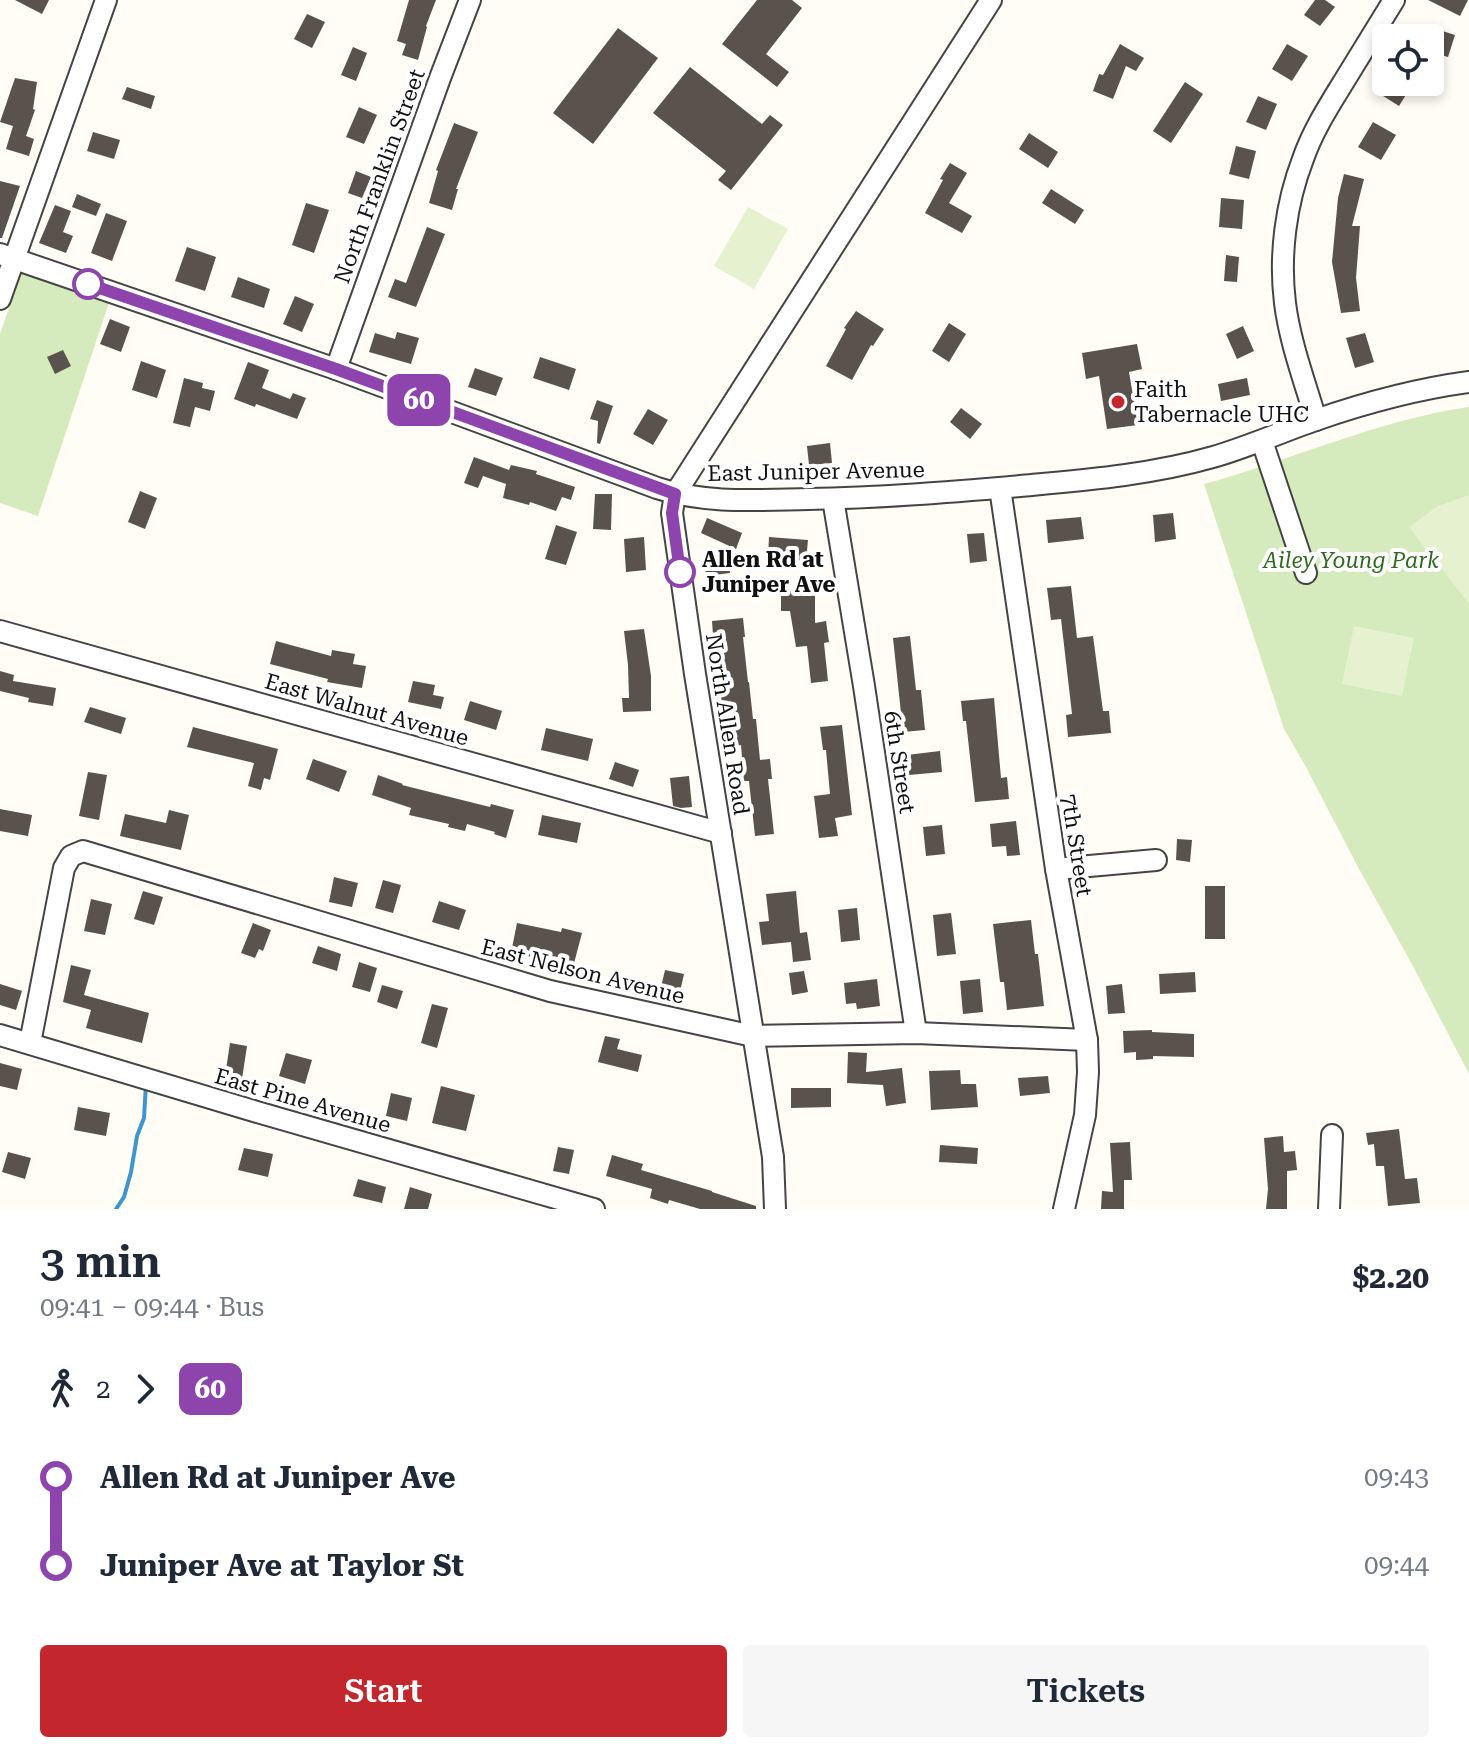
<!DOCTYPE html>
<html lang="en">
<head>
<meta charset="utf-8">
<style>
	body { margin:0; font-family:"Roboto Serif",serif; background:#f6f6f7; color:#1f2937; height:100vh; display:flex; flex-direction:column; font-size:30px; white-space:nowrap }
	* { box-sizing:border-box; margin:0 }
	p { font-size:26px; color:#747a83 }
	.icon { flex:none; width:44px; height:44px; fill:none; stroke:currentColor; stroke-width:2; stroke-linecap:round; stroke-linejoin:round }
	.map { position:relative; height:1209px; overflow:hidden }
	.side { display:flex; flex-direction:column; background:#fff; flex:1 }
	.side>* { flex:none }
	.badge { padding:0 16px; border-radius:12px; font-size:28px; line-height:52px }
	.buttons { position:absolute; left:1372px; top:24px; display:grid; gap:16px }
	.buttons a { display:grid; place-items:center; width:72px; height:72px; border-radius:8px; background:#fff; box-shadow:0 4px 12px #0003; font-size:40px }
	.map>.badge { position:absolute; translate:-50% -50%; box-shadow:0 0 0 4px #fff }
	.legs { display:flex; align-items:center; gap:12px; height:88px; padding:0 40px; font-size:26px }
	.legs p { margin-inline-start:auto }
	.summary { display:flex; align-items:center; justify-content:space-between; height:136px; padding:0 40px }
	h1 { font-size:44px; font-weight:600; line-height:60px }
	.cta { display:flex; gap:16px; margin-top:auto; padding:16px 40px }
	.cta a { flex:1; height:92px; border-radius:8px; background:#c4262e; color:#fff; font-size:32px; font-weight:600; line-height:92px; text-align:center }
	.cta a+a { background:#f6f6f7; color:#1f2937 }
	ul { padding:0 40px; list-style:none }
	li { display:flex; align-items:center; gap:28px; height:88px; font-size:30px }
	li i { display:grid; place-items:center; width:12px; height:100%; margin:0 10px; background:currentColor }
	li i::after { content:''; width:20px; height:20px; margin:-10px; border:6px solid; border-radius:50%; background:#fff }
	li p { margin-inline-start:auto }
	li:first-child i { background:linear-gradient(#0000 50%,currentColor 0) }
	li:last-child i { background:linear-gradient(currentColor 50%,#0000 0) }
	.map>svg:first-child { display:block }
	.green { fill:#d5ebbd }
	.pitch { fill:#e6f2cf }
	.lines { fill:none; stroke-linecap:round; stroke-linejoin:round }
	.stream { stroke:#3f96cf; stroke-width:4 }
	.building { fill:#5a524d }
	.minor-casing { stroke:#444; stroke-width:24 }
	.minor { stroke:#fff; stroke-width:20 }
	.line-1-casing { stroke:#fff; stroke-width:18 }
	.line-1 { stroke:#8e44ad; stroke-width:12 }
	.stop-1-dot { fill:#fff; stroke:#8e44ad; stroke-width:4 }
	.poi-dot { fill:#c4262e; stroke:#fff; stroke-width:3 }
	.labels { text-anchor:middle; stroke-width:8; stroke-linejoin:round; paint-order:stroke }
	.street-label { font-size:22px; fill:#111; stroke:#fff }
	.poi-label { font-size:22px; fill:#111; stroke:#fff; text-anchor:start }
	.stop-label { font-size:22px; font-weight:bold; fill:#111; stroke:#fff; text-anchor:start }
	.park-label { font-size:22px; font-style:italic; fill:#2f6b1f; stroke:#fff }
</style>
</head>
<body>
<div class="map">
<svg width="1469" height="1209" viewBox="0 0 1469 1209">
	<rect width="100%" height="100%" fill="#fffdf5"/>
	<g class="green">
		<path d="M23,268L110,300L38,516L0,503V334Z"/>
		<path d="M1469,407V1074L1414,968L1359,869L1306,767L1284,729L1204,484C1293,460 1377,420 1469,407Z"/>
	</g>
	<g class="pitch">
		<path d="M748,207L788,229L754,289L714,266Z"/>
		<path d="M1469,495V604L1409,527L1438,506Z"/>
		<path d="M1354,626L1414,638L1402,696L1342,684Z"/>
	</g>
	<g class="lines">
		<path class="stream" d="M116,1209L124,1197L131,1172L137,1136L144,1118L146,1084"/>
	</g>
	<g class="building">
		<path d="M15,0H49L42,14Z"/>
		<path d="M409,0H436L426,26L427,27L418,60L402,55L406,44L397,41Z"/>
		<path d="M757,0H792L802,8L766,54L789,72L777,87L722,44Z"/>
		<path d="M1315,0H1325L1335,7L1320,26L1304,15Z"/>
		<path d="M1428,0H1468L1460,16Z"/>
		<path d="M307,14L325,22L312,48L294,39Z"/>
		<path d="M1430,27L1455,35L1448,57L1430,52Z"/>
		<path d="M618,28L658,58L593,144L553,113Z"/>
		<path d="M1120,44L1144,58L1136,71L1126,66L1113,99L1093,91L1099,74L1103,75Z"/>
		<path d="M1287,44L1308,56L1292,81L1272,69Z"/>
		<path d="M353,47L367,53L356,81L341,75Z"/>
		<path d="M690,67L762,124L770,115L783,125L731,190L718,180L726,171L653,113Z"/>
		<path d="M15,78L37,82L33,109L35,110L26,136L34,139L29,156L6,149L13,126L0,122Z"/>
		<path d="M1185,82L1203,94L1171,143L1153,131Z"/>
		<path d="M1388,82H1414L1399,106L1380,94Z"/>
		<path d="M127,87L155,96L151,109L122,99Z"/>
		<path d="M1258,96L1277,104L1266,130L1246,122Z"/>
		<path d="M359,107L377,115L364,144L346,137Z"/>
		<path d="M1373,122L1396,135L1381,160L1358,147Z"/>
		<path d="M454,123L478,132L456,189H458L452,210L429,203L438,171L436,170Z"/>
		<path d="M93,132L120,140L114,159L87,151Z"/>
		<path d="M1029,133L1058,152L1048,168L1019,149Z"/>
		<path d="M1236,146L1256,151L1249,179L1229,174Z"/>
		<path d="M950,163L967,173L949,203L972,216L962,233L925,213L943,180L940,179Z"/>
		<path d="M356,171L371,177L362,198L348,193Z"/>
		<path d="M1344,174L1364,179L1352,226H1360L1356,278L1360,311L1341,313L1332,262L1338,198Z"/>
		<path d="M0,181L20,186L2,238H0Z"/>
		<path d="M1051,189L1084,210L1075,224L1042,203Z"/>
		<path d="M77,194L101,204L96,216L72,207Z"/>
		<path d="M1221,198L1244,200L1242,229L1219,227Z"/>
		<path d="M306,203L329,210L314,253L292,245Z"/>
		<path d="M55,205L71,211L63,232L73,236L66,253L39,243Z"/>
		<path d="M106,213L127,221L112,261L91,253Z"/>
		<path d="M427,227L445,234L416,307L388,297L395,279L406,283Z"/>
		<path d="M187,247L216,257L205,291L175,281Z"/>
		<path d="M1226,255L1239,257L1237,282L1224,281Z"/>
		<path d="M238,277L270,289L264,308L231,297Z"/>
		<path d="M295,296L314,304L302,332L283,324Z"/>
		<path d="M856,311L884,329L873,346L871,345L852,380L826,366L846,329L844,328Z"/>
		<path d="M110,319L130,327L121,352L100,344Z"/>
		<path d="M949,323L966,334L949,362L932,351Z"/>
		<path d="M1243,326L1254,351L1237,359L1226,334Z"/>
		<path d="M397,332L419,338L411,364L369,352L375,333L395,339Z"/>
		<path d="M1365,333L1374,362L1355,368L1346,338Z"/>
		<path d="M1137,344L1142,369L1129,372L1138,425L1107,429L1099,376L1086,379L1082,353Z"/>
		<path d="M63,350L71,366L55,374L47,357Z"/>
		<path d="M540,357L576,369L569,390L533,378Z"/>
		<path d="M141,361L166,370L157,398L132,390Z"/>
		<path d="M248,362L269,370L262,388L290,399L293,393L306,398L297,419L256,404L255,407L234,399Z"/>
		<path d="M475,368L503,378L496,396L468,387Z"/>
		<path d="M184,378L203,383L202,388L215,391L210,411L195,407L190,427L173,423Z"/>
		<path d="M1247,378L1250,395L1221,401L1218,384Z"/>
		<path d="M597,400L613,406L600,444L597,443L598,421L590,419Z"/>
		<path d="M961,408L982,424L970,439L950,422Z"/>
		<path d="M648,409L668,420L653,445L633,434Z"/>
		<path d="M830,443L832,463L809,465L807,446Z"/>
		<path d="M474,457L509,470L511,465L537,471L536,474L575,487L571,500L562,497L556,511L530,502L529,505L503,498L506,484L483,476L478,488L464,483Z"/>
		<path d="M140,491L157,498L145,529L128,522Z"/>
		<path d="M595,494H612L611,530L593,529Z"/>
		<path d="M1173,513L1176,539L1155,542L1153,515Z"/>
		<path d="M1081,517L1084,539L1048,543L1046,520Z"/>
		<path d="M707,518L742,533L736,549L701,533Z"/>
		<path d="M556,525L577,532L566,565L545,559Z"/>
		<path d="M984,533L987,561L970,563L967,534Z"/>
		<path d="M644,537L646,570L626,572L624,539Z"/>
		<path d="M769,537L808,540L806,561L768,557Z"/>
		<path d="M728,553L730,573L706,576L704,555Z"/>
		<path d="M1071,586L1077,638L1093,636L1103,711H1109L1111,733L1068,737L1066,715L1072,714L1061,619L1051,620L1047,588Z"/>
		<path d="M781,591H815V623L826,621L829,642L824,643L828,681L811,683L807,646L796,647L790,611H781Z"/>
		<path d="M743,618L745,637H743L748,682H749L753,719H756L760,760L770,759L772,779H768L774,834L755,836L749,781H744L741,745L736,746L729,705H722L719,677H716L712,621Z"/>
		<path d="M644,629L651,676V711L623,712L622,698H629L628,665L624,631Z"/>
		<path d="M910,636L916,690H921L925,730L903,732L893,638Z"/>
		<path d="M276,641L331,656L332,650L355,654L353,664L366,666L362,688L327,682L328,679L270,664Z"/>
		<path d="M0,671L14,675L13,681L56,688L53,706L28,702L29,698L0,691Z"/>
		<path d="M413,681L435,685L433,695L444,697L441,709L408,702Z"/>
		<path d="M994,698L1001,778L1007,777L1009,799L975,802L966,721H963L961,701Z"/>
		<path d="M470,701L502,711L496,730L464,720Z"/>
		<path d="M90,707L126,718L121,734L84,722Z"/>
		<path d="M842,725L852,815L835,818L838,836L819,838L814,796L830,794L826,750H823L820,727Z"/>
		<path d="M193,727L278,749L270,780L264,778L261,790L248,786L254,763L187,747Z"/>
		<path d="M546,728L593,739L588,761L541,750Z"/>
		<path d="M940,751L942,772L909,775L907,755Z"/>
		<path d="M313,759L347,771L339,792L306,779Z"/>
		<path d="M615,762L639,770L633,787L609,779Z"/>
		<path d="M88,772L107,775L99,820L79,816Z"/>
		<path d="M378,775L403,784L402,785L490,807L491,804L514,810L506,838L494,834L495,832L467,824L465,831L448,827L449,824L409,815L411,808L372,795Z"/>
		<path d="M689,776L692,807L681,808L673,806L670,778Z"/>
		<path d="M0,809L32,815L28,836L0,831Z"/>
		<path d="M169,810L189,815L181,850L120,836L125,814L166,823Z"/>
		<path d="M542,815L581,823L577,843L538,835Z"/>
		<path d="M1016,821L1020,855L1007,856L1006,846L992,847L990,824Z"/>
		<path d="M942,825L945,854L926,856L923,827Z"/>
		<path d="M1177,839L1192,840L1190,862L1176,860Z"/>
		<path d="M334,877L358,883L352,907L329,902Z"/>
		<path d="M383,880L401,885L393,913L375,908Z"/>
		<rect x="1205" y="886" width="20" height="53"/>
		<path d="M143,891L163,897L154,925L134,919Z"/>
		<path d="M796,891L800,933L807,932L811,960L793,962L791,942L762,945L759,922L769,921L766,894Z"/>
		<path d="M91,899L112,904L105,935L84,931Z"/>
		<path d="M439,901L466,910L459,930L432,922Z"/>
		<path d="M857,908L860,940L841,942L838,910Z"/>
		<path d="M951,913L956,954L937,956L933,915Z"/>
		<path d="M1031,920L1035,954H1038L1044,1006L1007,1010L1004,982H1000L993,924Z"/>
		<path d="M253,923L271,930L263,951L259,949L255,958L241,953Z"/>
		<path d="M517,923L561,932L562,928L582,933L573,967L554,963V961L511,953Z"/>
		<path d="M318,946L341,954L337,971L312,963Z"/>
		<path d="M359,962L377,968L370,992L352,987Z"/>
		<path d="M71,965L91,970L84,995L149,1013L142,1043L86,1028L91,1010L63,1002Z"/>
		<path d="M665,970L684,974L677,1005L658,1000Z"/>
		<path d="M804,971L808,992L792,995L789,973Z"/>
		<path d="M1195,972L1196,992L1160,994L1159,974Z"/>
		<path d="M877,979L880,1006L857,1009L856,1003L846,1004L844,983Z"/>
		<path d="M980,979L983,1012L963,1014L960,981Z"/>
		<path d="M0,984L22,991L16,1010L0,1005Z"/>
		<path d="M1122,984L1125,1013L1108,1014L1106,986Z"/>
		<path d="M382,985L403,991L397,1009L377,1002Z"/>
		<path d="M432,1004L448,1008L437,1048L421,1043Z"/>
		<path d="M1152,1030V1032L1194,1034V1057L1153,1056V1059L1136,1060V1052L1124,1053L1123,1031Z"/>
		<path d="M605,1036L620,1039L617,1049L642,1055L638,1072L598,1062Z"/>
		<path d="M230,1043L247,1046L242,1079L225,1076Z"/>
		<path d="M848,1052L867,1053L866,1072L902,1068L906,1103L886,1106L883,1085L847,1083Z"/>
		<path d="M286,1053L312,1060L305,1084L279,1076Z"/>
		<path d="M0,1063L22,1069L17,1090L0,1086Z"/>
		<path d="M960,1070L961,1084H976L978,1107L931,1110L929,1071Z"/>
		<path d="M1048,1076L1050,1093L1020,1096L1018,1078Z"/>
		<path d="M441,1086L475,1095L466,1131L432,1123Z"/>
		<path d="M791,1088H831V1107L791,1108Z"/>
		<path d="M391,1093L412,1098L407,1121L386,1116Z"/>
		<path d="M78,1107L110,1113L106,1136L74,1130Z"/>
		<path d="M1399,1129L1405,1179L1417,1178L1420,1203L1388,1206L1384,1166H1376L1374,1144L1368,1145L1366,1133Z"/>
		<path d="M1283,1136L1284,1152L1295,1151L1297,1170L1287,1171V1209H1266L1268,1189L1264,1138Z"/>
		<path d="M1130,1142L1132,1180H1124V1209H1101L1102,1191L1113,1192L1110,1143Z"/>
		<path d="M940,1145L978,1148L977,1164L939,1162Z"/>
		<path d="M558,1147L574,1150L569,1174L553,1171Z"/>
		<path d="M244,1148L273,1154L268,1177L238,1170Z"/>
		<path d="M8,1152L31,1158L25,1179L2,1172Z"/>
		<path d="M612,1155L643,1164L641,1170L712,1191V1192L756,1206V1209H700L669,1200L668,1204L650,1198L652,1189L606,1176Z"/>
		<path d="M358,1179L386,1187L382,1203L353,1196Z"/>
		<path d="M410,1187L432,1194L428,1209H404Z"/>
	</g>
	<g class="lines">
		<g class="minor-casing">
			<g id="minor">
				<path d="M0,254L336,369L657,488C706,504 757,500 808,499C879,498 950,492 1020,486C1085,480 1150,475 1213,457C1248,447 1281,432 1316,420C1365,403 1417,389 1469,382"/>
				<path d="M0,299L106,0"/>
				<path d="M336,369L440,78L470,0"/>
				<path d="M1316,420C1305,382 1290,343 1285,303C1279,255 1286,203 1303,159C1313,130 1330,104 1346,78C1362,52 1378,26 1394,0"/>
				<path d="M1262,441L1306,573"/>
				<path d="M1000,488L1056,869L1087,1040L1088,1072L1085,1115L1064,1209"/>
				<path d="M833,499L864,686L916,1033"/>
				<path d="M0,631L721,833"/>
				<path d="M1056,869L1156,860"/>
				<path d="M0,1035L257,1112L594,1209"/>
				<path d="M30,1043L64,868L71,856L83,851L550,991L753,1036L916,1033L1087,1040"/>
				<path d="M775,1209L773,1157L695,674L672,513L675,494L991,0"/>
				<path d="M1329,1209L1332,1135"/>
			</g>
		</g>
		<use href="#minor" class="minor"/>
	</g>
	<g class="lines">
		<g class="line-1-casing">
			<path id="line-1" d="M88,284L336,369L675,494L672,513L680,572"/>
		</g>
		<use href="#line-1" class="line-1"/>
	</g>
	<g class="stop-1-dot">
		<circle cx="88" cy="284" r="14"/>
		<circle cx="680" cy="572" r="14"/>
	</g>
	<circle class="poi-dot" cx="1118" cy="402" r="8"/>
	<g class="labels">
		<g class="street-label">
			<text transform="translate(379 176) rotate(-70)" y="8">North Franklin Street</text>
			<text transform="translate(816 471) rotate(-1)" y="8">East Juniper Avenue</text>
			<text transform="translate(367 709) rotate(16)" y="8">East Walnut Avenue</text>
			<text transform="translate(728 724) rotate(81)" y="8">North Allen Road</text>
			<text transform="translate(900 762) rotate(81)" y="8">6th Street</text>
			<text transform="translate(1077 845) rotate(81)" y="8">7th Street</text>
			<text transform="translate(583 971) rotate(14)" y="8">East Nelson Avenue</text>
			<text transform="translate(303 1100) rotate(16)" y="8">East Pine Avenue</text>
		</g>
		<g class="poi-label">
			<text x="1134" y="397">Faith<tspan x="1134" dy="25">Tabernacle UHC</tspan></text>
		</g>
		<g class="stop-label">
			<text x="702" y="567">Allen Rd at<tspan x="702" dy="25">Juniper Ave</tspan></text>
		</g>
		<g class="park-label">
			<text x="1351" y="568">Ailey Young Park</text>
		</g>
	</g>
</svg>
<div class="buttons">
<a><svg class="icon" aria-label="locate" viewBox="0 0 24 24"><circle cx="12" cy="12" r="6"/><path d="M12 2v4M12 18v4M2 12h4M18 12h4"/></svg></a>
</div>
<b class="badge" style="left:419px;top:400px;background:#8e44ad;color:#fff">60</b>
</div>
<section class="side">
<div class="summary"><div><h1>3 min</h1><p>09:41 – 09:44 · Bus</p></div><b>$2.20</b></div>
<div class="legs"><svg class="icon" aria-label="walk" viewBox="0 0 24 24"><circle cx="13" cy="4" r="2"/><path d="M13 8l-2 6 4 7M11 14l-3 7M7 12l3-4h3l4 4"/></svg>2<svg class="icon" aria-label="forward" viewBox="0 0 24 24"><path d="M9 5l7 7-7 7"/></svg><b class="badge" style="background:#8e44ad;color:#fff">60</b></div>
<ul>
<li><i style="color:#8e44ad"></i><b>Allen Rd at Juniper Ave</b><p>09:43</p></li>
<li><i style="color:#8e44ad"></i><b>Juniper Ave at Taylor St</b><p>09:44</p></li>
</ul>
<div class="cta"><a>Start</a><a>Tickets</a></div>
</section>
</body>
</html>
